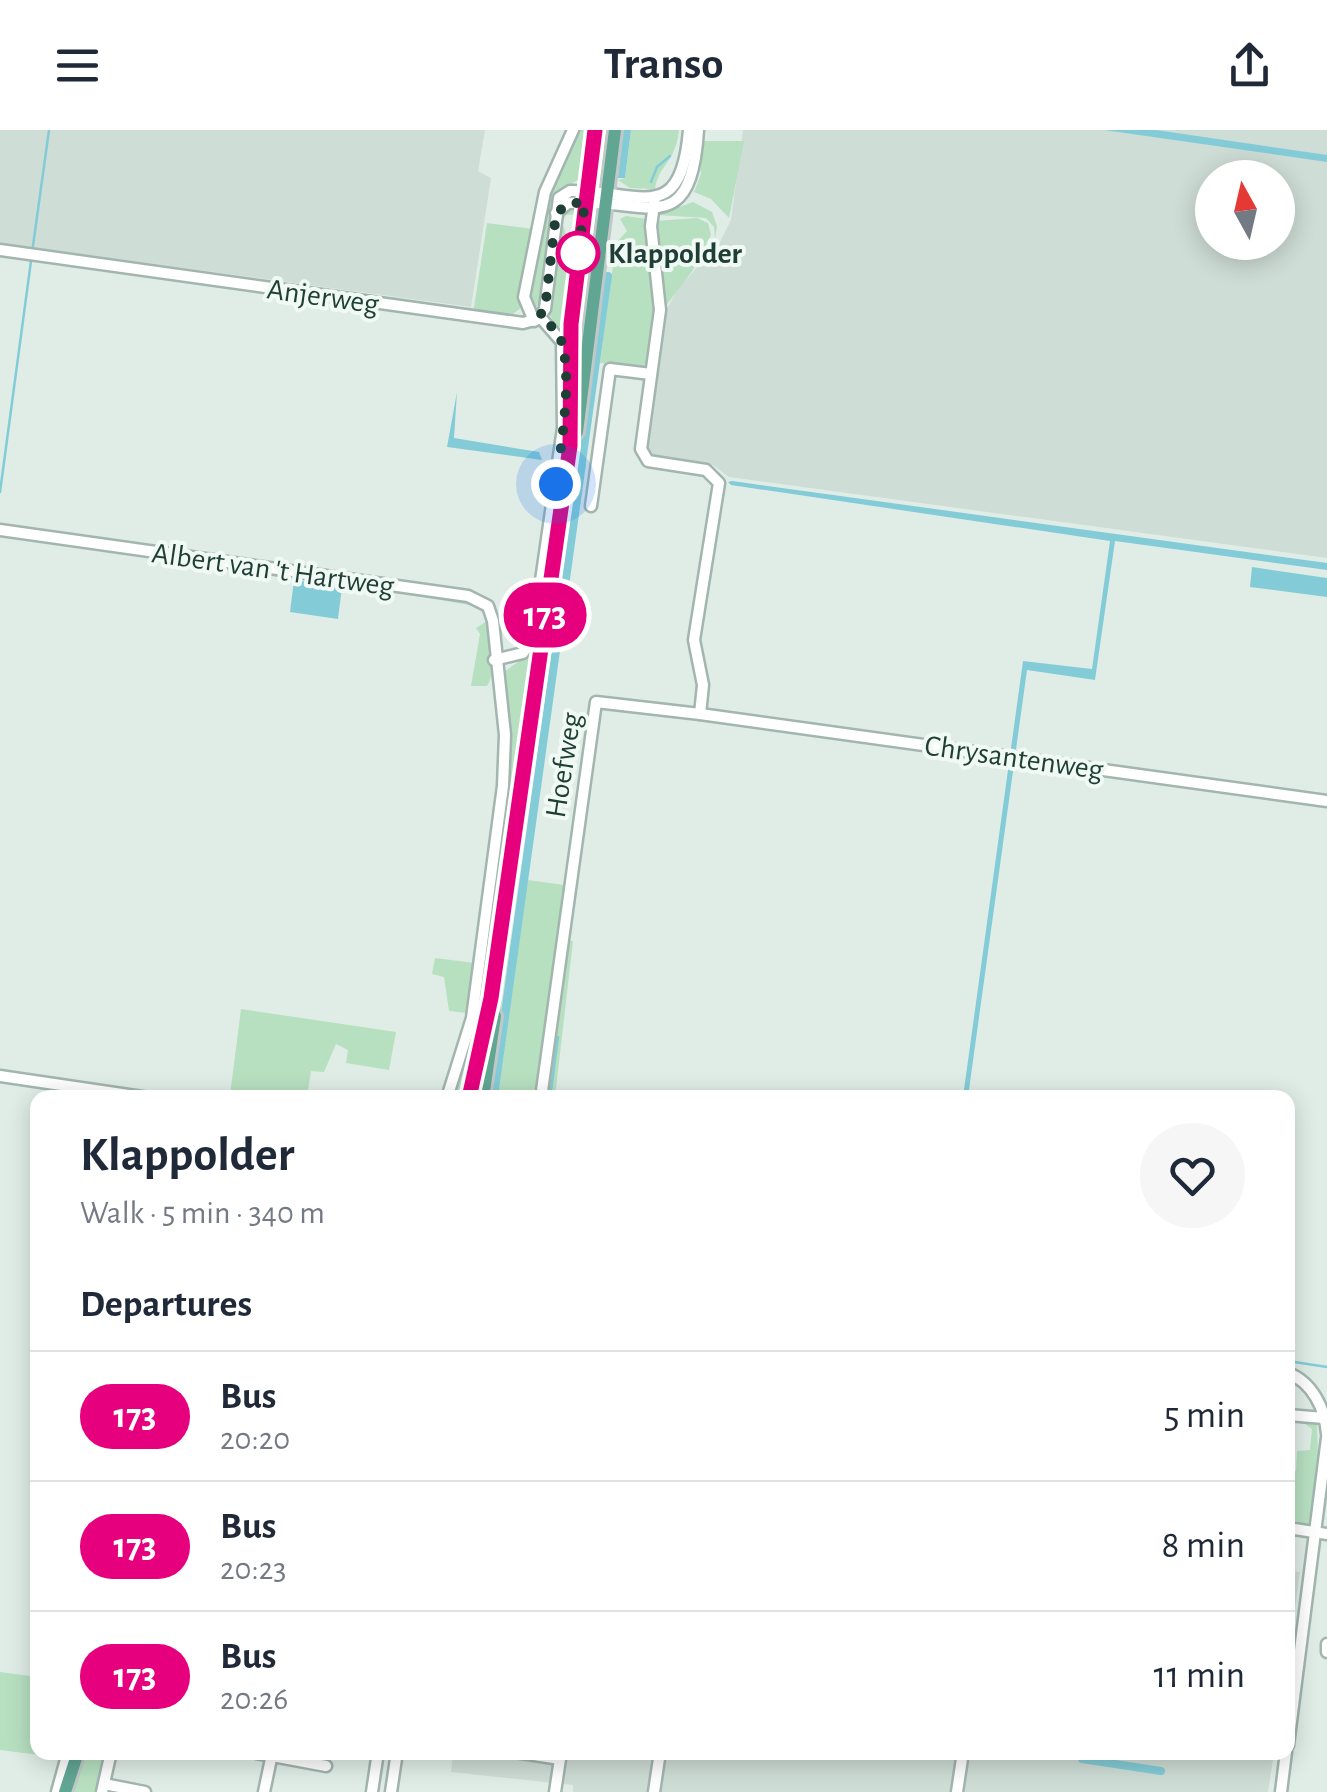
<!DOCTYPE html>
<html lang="en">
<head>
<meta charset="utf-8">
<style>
	body { margin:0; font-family:"Alegreya Sans",sans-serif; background:#f6f6f7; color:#1f2937; height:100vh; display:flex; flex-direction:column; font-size:38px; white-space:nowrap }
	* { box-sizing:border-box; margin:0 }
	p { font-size:32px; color:#747a83 }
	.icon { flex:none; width:55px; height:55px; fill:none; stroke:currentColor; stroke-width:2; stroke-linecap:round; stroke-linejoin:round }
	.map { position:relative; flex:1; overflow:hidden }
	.side { position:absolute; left:30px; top:960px; width:1265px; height:670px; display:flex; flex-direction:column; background:#fff; border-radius:20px; box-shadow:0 5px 25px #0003 }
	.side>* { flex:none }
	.badge { padding:0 20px; border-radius:32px; font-size:35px; line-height:65px }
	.needle { width:65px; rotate:352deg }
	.tools { position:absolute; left:1195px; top:30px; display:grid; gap:20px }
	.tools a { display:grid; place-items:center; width:100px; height:100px; border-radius:50%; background:#fff; box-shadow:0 5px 25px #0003; font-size:50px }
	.you { position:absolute; width:50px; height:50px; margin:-25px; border:8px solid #fff; border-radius:50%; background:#1a73e8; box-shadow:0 0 0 15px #1a73e833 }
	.map>.badge { position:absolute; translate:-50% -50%; box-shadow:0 0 0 5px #fff }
	h2 { padding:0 50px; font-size:38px; line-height:90px }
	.round { display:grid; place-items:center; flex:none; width:105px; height:105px; border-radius:52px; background:#f6f6f7 }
	.summary { display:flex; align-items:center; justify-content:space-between; height:170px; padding:0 50px }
	h1 { font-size:48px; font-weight:700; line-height:75px }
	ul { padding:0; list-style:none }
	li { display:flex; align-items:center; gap:30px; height:130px; padding:0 50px; border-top:2px solid #e0e1e3 }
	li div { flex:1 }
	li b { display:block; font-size:38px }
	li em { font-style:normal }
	li .badge { min-width:110px; font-weight:700; text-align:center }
	header { display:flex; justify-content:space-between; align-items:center; height:130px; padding:0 50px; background:#fff; font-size:45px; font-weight:700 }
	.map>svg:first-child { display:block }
	.built { fill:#ceddd6; fill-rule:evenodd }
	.green { fill:#b7e0c1 }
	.water { fill:#83ccd7 }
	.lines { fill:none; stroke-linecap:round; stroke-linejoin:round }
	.stream { stroke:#83ccd7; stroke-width:2.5 }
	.canal { stroke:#83ccd7; stroke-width:8 }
	.minor-casing { stroke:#a2b5ae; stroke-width:15 }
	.major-casing { stroke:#c0c9c7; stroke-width:18 }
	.minor { stroke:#fff; stroke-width:10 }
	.major { stroke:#61a693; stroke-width:12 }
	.line-casing { stroke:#fff; stroke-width:22 }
	.line { stroke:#e6007e; stroke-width:15 }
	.walk { stroke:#1f3f36; stroke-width:10; stroke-dasharray:0 18 }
	.stop-dot { fill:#fff; stroke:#e6007e; stroke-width:5 }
	.labels { text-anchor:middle; stroke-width:8; stroke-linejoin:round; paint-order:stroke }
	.stop-label { font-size:30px; font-weight:bold; fill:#1f3f36; stroke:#f1f9f5; text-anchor:start }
	.street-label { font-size:30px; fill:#1f3f36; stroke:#f1f9f5 }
</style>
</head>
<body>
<header><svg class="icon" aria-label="menu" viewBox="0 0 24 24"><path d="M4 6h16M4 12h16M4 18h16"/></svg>Transo<svg class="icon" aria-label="share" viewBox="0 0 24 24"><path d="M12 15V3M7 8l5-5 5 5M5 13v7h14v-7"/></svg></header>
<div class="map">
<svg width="1327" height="1662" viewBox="0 0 1327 1662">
	<rect width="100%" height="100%" fill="#e0ede7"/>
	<g class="built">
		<path d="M0,0H485L478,41L491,48L471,177L0,113Z"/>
		<path d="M743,0H1327V428L729,347L713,335L654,326L645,313L664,184L679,157L719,114L731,90ZM1212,48H1278V112H1212Z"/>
		<path d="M1288,1440L1300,1442L1288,1530Z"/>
		<path d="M453,1622L1274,1623L1268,1662H573V1655L451,1642Z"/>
	</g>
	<g class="green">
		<path d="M579,0H584L578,50L557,62L553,70L541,172L536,177L531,166L555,48Z"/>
		<path d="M631,0H679C675,35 659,33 655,59L630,58L618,50L625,48Z"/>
		<path d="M699,11H744L729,88L711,69L694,62L701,44Z"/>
		<path d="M693,72L712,82L717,96L715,109L714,97L706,88L658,85Z"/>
		<path d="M574,77L578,84L566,85L562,92C574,122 567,160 564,193L558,198L549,184L559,86L565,78Z"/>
		<path d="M591,77L596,91L579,219L572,318L577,165Z"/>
		<path d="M626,86L647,89L656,177L648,239L600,233L616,113L627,101L620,89Z"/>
		<path d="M697,88L708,93L711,105L693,140L662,181L655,91Z"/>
		<path d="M487,93L534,99L521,178L510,186L473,184Z"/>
		<path d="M576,332L489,967L486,968Z"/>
		<path d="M405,461C458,468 487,455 490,517C490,531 495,545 487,556H471L480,504L476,498L487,491L480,477L401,463Z"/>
		<path d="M537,507L482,891L461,967L451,968L473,900L500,706L501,544L528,525Z"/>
		<path d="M527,750L565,755L537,967L498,968Z"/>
		<path d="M565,810L573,811L555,967L544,968Z"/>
		<path d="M435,828L475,833L467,883L449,881L444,847L432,844Z"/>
		<path d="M241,879L396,902L389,940L346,933L348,920L336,914L324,942L311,941L307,967L230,965Z"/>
		<path d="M1298,1289L1317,1292L1318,1326L1308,1398L1288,1387V1340L1296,1341L1297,1321L1310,1320L1312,1299Z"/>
		<path d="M0,1542L37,1547L38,1622L65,1623L63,1628L0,1620Z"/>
		<path d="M83,1623H109L100,1662H70Z"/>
	</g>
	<g class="water">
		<path d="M622,0H631L625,48H618Z"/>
		<path d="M1104,0H1156L1327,25V32Z"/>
		<path d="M457,262L454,308L539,322L542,330L447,317Z"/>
		<path d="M578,333L586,334L498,967L489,968Z"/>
		<path d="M732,351L1327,433V440L1115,411L1095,550L1027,540L968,967H963L1023,531L1092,539L1110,411L731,355L728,352Z"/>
		<path d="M1252,437L1327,448V467L1250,457Z"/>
		<path d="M294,450L342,457L338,489L290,482Z"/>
	</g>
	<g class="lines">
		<g class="stream">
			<path d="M651,52L657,37L670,26"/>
			<path d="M32,123L49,0"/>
			<path d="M0,362L31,131"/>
			<path d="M550,968L558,907"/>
			<path d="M1288,1231L1327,1237"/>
		</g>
		<g class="canal">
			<path d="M581,339L608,146"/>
			<path d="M1083,1622L1082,1629L1161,1641"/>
		</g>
		<g class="minor-casing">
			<g id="minor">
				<path d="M556,83L568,73C643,66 691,115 698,0"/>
				<path d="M0,120L523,193L538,189L545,179L559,68L570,61C639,60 681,98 689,0"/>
				<path d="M534,191L524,167L545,62L573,0"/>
				<path d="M591,376L610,239L651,244"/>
				<path d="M0,400L468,466L488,476L493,491L505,605L503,656L472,888L447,968"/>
				<path d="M494,530L523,523L533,506L563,298L562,212L540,187"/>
				<path d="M700,584L1327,671"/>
				<path d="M0,946L149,968"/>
				<path d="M541,968L596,572L700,584L703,555L694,510L719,353L706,340L648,331L641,319L660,180L651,96L655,67"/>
				<path d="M1288,1243C1312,1252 1325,1278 1327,1304"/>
				<path d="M1288,1285L1324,1288"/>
				<path d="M1288,1398L1327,1404"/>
				<path d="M1327,1514V1522"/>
				<path d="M1288,1615L1327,1308"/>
				<path d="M251,1622L326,1636"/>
				<path d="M515,1622L560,1629L555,1662"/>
				<path d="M104,1654L145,1662"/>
				<path d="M57,1662L68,1622"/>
				<path d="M102,1662L111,1622"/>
				<path d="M264,1662L272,1624"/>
				<path d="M372,1662L378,1622"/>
				<path d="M391,1662L397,1622"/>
				<path d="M654,1662L660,1622"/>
				<path d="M957,1662L963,1622"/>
				<path d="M1281,1662L1286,1622"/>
			</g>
		</g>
		<g class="major-casing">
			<g id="major">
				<path d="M577,302L615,0"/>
				<path d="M469,968L491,868L569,315L571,194L595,0"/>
				<path d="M483,968L495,886"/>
				<path d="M65,1662L78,1622"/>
			</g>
		</g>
		<use href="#minor" class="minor"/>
		<use href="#major" class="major"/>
	</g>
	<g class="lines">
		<g class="line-casing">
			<path id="line" d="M469,968L491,868L570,316L571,194L595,0"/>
		</g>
		<use href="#line" class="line"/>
		<path class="walk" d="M556,354C561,315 573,247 561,210C558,200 548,194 540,187L546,170L556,84L568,73H585L578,123"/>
	</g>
	<circle class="stop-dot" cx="578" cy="123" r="20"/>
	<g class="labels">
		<g class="stop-label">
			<text x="608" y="133">Klappolder</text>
		</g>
		<g class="street-label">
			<text transform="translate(323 166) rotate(8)" y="10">Anjerweg</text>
			<text transform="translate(273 439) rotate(8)" y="10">Albert van 't Hartweg</text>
			<text transform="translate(1014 627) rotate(8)" y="10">Chrysantenweg</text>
			<text transform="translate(563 635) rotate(-81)" y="10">Hoefweg</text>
		</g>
	</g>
</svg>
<div class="tools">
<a><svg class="needle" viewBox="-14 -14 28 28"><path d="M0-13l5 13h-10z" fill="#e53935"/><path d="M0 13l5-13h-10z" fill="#747a83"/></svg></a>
</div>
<div class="you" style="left:556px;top:354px"></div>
<b class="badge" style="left:545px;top:485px;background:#e6007e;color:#fff">173</b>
<section class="side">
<div class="summary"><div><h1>Klappolder</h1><p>Walk · 5 min · 340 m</p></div><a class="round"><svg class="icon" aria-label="heart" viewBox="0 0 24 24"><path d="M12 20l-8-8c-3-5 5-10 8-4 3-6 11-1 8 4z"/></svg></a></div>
<h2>Departures</h2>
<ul>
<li><span class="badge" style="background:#e6007e;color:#fff">173</span><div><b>Bus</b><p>20:20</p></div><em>5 min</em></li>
<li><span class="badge" style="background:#e6007e;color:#fff">173</span><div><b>Bus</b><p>20:23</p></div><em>8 min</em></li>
<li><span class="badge" style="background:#e6007e;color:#fff">173</span><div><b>Bus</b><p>20:26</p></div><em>11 min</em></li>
</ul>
</section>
</div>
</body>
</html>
